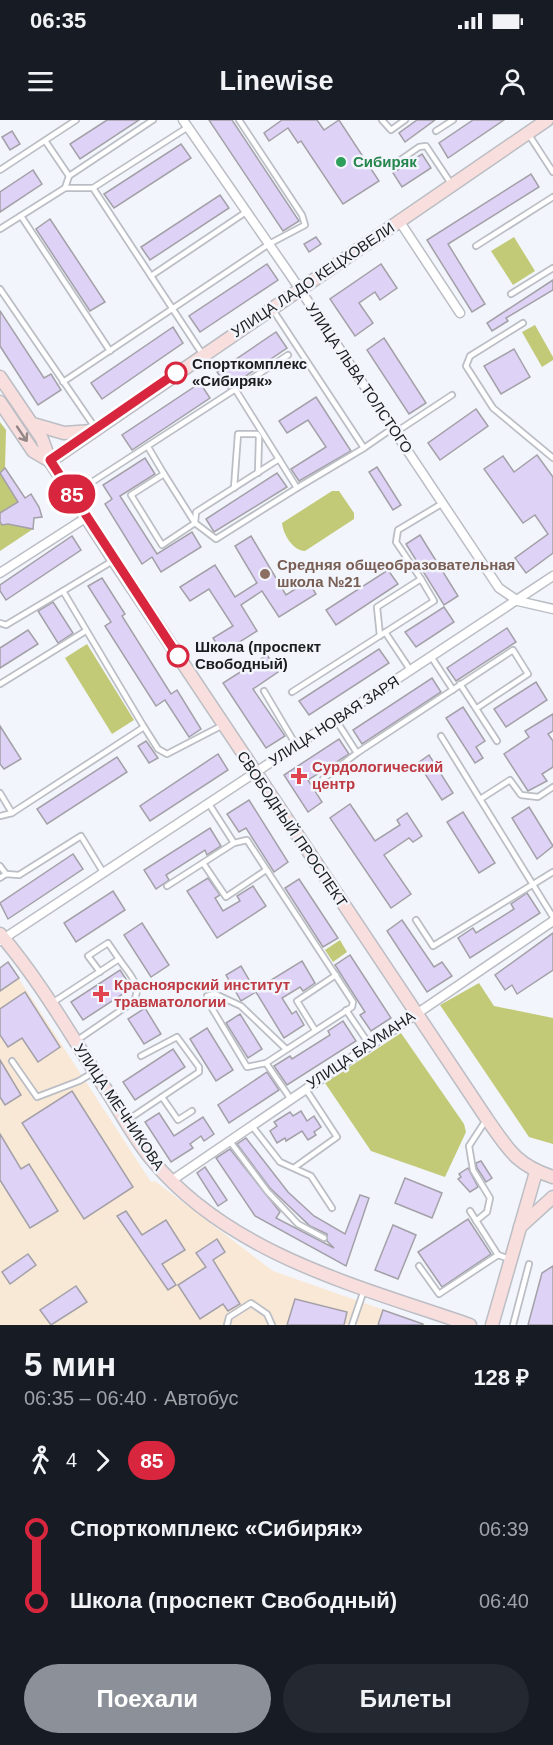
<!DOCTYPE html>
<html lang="ru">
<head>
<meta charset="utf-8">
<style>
	body { margin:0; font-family:Helvetica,sans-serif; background:#242831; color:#f1f3f6; height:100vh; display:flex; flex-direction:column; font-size:22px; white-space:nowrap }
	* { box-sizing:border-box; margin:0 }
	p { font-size:20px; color:#9ea1a6 }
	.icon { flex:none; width:33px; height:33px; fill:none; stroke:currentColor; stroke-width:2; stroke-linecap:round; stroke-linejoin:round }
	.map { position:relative; height:1205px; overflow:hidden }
	.sheet { display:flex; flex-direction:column; background:#171b24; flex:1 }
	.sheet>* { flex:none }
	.badge { padding:0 12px; border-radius:20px; font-size:21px; line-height:39px }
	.map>.badge { position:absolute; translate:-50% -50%; box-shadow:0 0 0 3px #fff }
	.legs { display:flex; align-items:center; gap:9px; height:66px; padding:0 24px; font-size:20px }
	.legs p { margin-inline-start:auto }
	.overview { display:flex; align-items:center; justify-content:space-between; height:102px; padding:0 24px }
	h1 { font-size:33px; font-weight:800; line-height:45px }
	.cta { display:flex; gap:12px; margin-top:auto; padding:12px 24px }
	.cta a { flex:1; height:69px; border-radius:36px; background:#8c9099; color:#fff; font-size:24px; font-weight:800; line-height:69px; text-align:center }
	.cta a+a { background:#242831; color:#f1f3f6 }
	ul { padding:0 24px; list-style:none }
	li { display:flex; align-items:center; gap:21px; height:72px; font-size:22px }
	li i { display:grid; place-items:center; width:9px; height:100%; margin:0 8px; background:currentColor }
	li i::after { content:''; width:15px; height:15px; margin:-8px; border:4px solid; border-radius:50%; background:#171b24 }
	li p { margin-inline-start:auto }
	li:first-child i { background:linear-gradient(#0000 50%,currentColor 0) }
	li:last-child i { background:linear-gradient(currentColor 50%,#0000 0) }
	.status { display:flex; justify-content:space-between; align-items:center; height:42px; padding:0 30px; background:#171b24; direction:ltr }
	.status svg { height:16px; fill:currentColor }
	header { display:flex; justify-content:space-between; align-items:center; height:78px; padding:0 24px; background:#171b24; font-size:27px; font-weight:800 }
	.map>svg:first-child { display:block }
	.commercial { fill:#f9e8d6 }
	.industrial { fill:#f8e9d6 }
	.green { fill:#c2ca78 }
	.building { fill:#dfd2f7; stroke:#a3a1a7; stroke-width:1.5 }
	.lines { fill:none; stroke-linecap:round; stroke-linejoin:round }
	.lane-casing { stroke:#bbbec4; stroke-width:8 }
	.street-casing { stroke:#bbbec4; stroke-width:11 }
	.secondary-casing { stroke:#bbbec4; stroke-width:15 }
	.lane { stroke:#fff; stroke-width:4.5 }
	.street { stroke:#fff; stroke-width:8 }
	.secondary { stroke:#f8dedc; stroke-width:12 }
	.oneway { stroke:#958787 }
	.line-1-casing { stroke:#fff; stroke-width:14 }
	.line-1 { stroke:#d7263d; stroke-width:9 }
	.leisure-dot { fill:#2e9e5b; stroke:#f2f5fb; stroke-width:2 }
	.stop-1-dot { fill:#fff; stroke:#d7263d; stroke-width:3 }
	.education-dot { fill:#8d6e63; stroke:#f2f5fb; stroke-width:2 }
	.health-dot { fill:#e0444e; stroke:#f2f5fb; stroke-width:2 }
	.labels { text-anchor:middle; stroke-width:5; stroke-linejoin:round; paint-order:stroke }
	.leisure-label { font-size:15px; font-weight:bold; fill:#27864d; stroke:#f2f5fb; text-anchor:start }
	.street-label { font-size:15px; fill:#1c1d1f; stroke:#f2f5fb }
	.stop-label { font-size:15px; font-weight:bold; fill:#1c1d1f; stroke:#f2f5fb; text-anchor:start }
	.education-label { font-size:15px; font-weight:bold; fill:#785e54; stroke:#f2f5fb; text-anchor:start }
	.health-label { font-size:15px; font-weight:bold; fill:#be3a42; stroke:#f2f5fb; text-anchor:start }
</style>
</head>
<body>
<div class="status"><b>06:35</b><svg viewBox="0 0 49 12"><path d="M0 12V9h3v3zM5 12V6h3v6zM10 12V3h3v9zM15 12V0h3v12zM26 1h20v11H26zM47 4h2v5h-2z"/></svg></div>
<header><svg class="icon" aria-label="menu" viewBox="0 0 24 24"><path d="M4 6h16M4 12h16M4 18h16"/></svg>Linewise<svg class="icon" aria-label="person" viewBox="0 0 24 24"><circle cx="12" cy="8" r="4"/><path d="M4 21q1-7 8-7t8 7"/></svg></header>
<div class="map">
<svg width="553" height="1205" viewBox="0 0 553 1205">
	<rect width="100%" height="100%" fill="#f2f5fb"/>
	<path class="commercial" d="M8,842L151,1062L155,1061L273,1151L427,1205H187L114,1096L84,1115L0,979V848Z"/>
	<path class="industrial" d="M0,979L84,1115L114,1096L187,1205H0Z"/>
	<g class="green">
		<path d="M514,117L535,151L513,165L491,131Z"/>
		<path d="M535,205L553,237V240L542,247L522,212Z"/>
		<path d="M0,302L6,310L5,348L25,378L0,393Z"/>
		<path d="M332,371H339L354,393V399L305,431C293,431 283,414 282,403Z"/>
		<path d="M0,402L2,405L8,404L33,409L0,431Z"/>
		<path d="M87,524L134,600L112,614L65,538Z"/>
		<path d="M340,820L347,832L333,842L325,830Z"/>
		<path d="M479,863L494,886L553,898V1024L529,1017L440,885Z"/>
		<path d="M401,913L464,1004L466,1012L445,1057L371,1031L325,963Z"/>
	</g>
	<g class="building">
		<path d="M107,0H139L80,39L70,24Z"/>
		<path d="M209,0H232L299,101L283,111Z"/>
		<path d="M282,0H317L324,10L339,0L379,61L343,84L301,21L298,23L288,8L269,21L264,13Z"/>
		<path d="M417,0H435L405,22L399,13Z"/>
		<path d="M473,0H504L448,38L439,23Z"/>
		<path d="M12,11L20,24L10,30L2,17Z"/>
		<path d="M181,24L191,38L114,88L104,74Z"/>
		<path d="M422,34L431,48L402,67L393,53Z"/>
		<path d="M33,50L42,64L0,92V72Z"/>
		<path d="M531,54L539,67L448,124L485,184L472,192L427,120Z"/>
		<path d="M220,75L229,88L150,140L141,127Z"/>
		<path d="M50,99L105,182L90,191L36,109Z"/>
		<path d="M316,117L321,124L309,132L304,124Z"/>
		<path d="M267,144L278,160L200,212L189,196Z"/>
		<path d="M381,144L397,168L380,180L375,172L359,183L373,203L355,216L330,179Z"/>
		<path d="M553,160V170L506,198L508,201L492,211L487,203Z"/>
		<path d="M0,191L44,258L51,254L61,270L38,285L0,226Z"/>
		<path d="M173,207L183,223L102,279L91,263Z"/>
		<path d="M276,212L287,228L228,268L217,252Z"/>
		<path d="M384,218L426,283L409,294L367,230Z"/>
		<path d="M514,229L530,257L501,274L484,246Z"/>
		<path d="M200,263L210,278L132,330L122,315Z"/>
		<path d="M316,277L351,331L299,361L291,349L326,327L308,300L287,313L279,301Z"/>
		<path d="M476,289L488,306L440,340L428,323Z"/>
		<path d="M537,335L553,357V433L526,453L515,438L548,414L535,395L523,403L484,349L503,336L514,352Z"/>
		<path d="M145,338L155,354L120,376L157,434L192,412L201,427L161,452L152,437L142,444L105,384L112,379L103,365Z"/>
		<path d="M377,347L401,385L393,390L369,352Z"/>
		<path d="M5,348L25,378L31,374L39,387L42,397L34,398L33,409L8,404L2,405L0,402V393L18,382L0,353Z"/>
		<path d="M277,353L287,367L214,412L206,399Z"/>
		<path d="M420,415L458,476L444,485L406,424Z"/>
		<path d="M72,416L81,430L6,480L0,471V465Z"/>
		<path d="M251,416L286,475L308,461L316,474L279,497L262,471L241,485L257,511L222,533L213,518L233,506L209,469L190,481L180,467L215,445L235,477L257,463L235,426Z"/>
		<path d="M388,450L398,464L336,505L326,490Z"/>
		<path d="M102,458L125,494L122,496L171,574L177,570L201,609L189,617L165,580L156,586L105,506L111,502L88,466Z"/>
		<path d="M53,482L73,513L58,523L38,491Z"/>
		<path d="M444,487L454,502L416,527L405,512Z"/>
		<path d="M507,508L516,522L456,561L447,548Z"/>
		<path d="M28,510L38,524L0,548V528Z"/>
		<path d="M379,529L389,543L309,595L299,581Z"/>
		<path d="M267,535L278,552L253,569L285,616L266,628L223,563Z"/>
		<path d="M432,558L441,572L362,624L353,610Z"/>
		<path d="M536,562L547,580L506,607L494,589Z"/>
		<path d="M463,587L485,621L476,627L483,638L475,643L446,598Z"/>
		<path d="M553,594V611L548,614L553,621V647L542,654L547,661L528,671L504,634L529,617L525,611Z"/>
		<path d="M0,606L21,639L4,649L0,644Z"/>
		<path d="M339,619L349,634L308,660L322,682L308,692L284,655Z"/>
		<path d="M146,621L158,638L149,643L138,626Z"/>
		<path d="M218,634L228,650L150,701L140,686Z"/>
		<path d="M429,635L453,673L442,680L418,643Z"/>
		<path d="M117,637L127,652L47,704L37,689Z"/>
		<path d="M249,680L288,742L274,752L246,708L239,712L227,694Z"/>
		<path d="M350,684L375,721L400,705L397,700L407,693L422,716L413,722L409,718L384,735L411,774L391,788L330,698Z"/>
		<path d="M529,687L553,726L537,739L512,698Z"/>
		<path d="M463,692L495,743L479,753L447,702Z"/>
		<path d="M210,708L221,726L207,735L205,730L166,755L169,760L156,769L144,750Z"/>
		<path d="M73,734L83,749L8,799L0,783Z"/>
		<path d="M208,758L220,775L215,778L223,791L240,781L237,776L253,766L266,786L217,818L187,771Z"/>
		<path d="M299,759L338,818L323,827L285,768Z"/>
		<path d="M113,771L125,790L76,822L64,803Z"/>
		<path d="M527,773L540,793L470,838L458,818L473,808L476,813L514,789L511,784Z"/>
		<path d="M402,800L434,847L442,842L452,856L427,872L387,811Z"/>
		<path d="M142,803L169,845L151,857L124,815Z"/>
		<path d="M553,813V850L517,874L512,865L505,870L495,855Z"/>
		<path d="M350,835L391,898L371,911L360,895L365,892L335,845Z"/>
		<path d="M302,841L315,863L303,871L300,867L282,878L292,894L296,891L304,905L284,918L256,872L241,881L226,855L241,846L255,870Z"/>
		<path d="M8,842L19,858L0,871V848Z"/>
		<path d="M120,850L132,868L83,900L71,882Z"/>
		<path d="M25,872L60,927L38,942L22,918L8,927L0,915V889Z"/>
		<path d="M145,888L161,914L144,924L128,899Z"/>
		<path d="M240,894L262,929L248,938L226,903Z"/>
		<path d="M343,901L356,921L287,965L274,946L290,936L292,939L330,915L328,911Z"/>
		<path d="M207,908L233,950L216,961L190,919Z"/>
		<path d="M173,929L185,947L135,980L123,962Z"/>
		<path d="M0,940L21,975L5,985L0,977Z"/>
		<path d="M267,952L279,970L229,1003L218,985Z"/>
		<path d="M72,971L133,1067L84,1099L22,1003Z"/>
		<path d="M301,991L307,1001L314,996L321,1007L314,1012L316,1015L308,1020L302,1011L286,1021L285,1018L277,1023L270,1011L277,1006L274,1002L290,992L293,996Z"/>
		<path d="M159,993L174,1016L203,997L214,1014L204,1021L201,1016L190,1024L193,1028L171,1042L145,1002Z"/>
		<path d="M0,1014L21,1049L29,1044L58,1091L30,1108L0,1060Z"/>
		<path d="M246,1018L288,1072L314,1096L345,1114L360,1075L369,1078L346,1146L255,1096L216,1038L230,1029L280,1092L276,1098L334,1128L327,1121V1114L310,1106L270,1068L237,1024Z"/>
		<path d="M481,1041L492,1058L486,1062L477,1048L476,1043Z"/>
		<path d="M205,1047L227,1080L218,1086L197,1053Z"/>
		<path d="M468,1048L478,1067L470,1072L458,1059L461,1057L459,1054Z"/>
		<path d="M405,1058L442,1073L432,1098L395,1083Z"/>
		<path d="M126,1091L142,1115L166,1100L185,1130L162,1144L176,1165L168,1170L117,1096Z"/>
		<path d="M468,1099L491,1134L442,1167L418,1132Z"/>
		<path d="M393,1105L416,1115L398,1159L375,1150Z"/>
		<path d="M217,1119L225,1132L213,1140L240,1184L228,1191L223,1184L200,1199L178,1165L206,1147L196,1133Z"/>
		<path d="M28,1134L36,1145L10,1164L2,1152Z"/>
		<path d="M553,1146V1205H528L542,1153Z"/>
		<path d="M76,1166L87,1182L51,1205L40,1190Z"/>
		<path d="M295,1179L347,1192L344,1205H287Z"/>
		<path d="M383,1190L423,1204V1205H378Z"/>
	</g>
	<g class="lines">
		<g class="lane-casing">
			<g id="lane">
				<path d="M382,0L391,10L405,0"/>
				<path d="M436,11L453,0"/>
				<path d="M529,15L553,52"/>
				<path d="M46,22L69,56L65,68H93L203,235"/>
				<path d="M396,43L419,27L426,26L452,65"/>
				<path d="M0,50L76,0"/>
				<path d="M69,56L153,0"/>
				<path d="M93,68L188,7"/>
				<path d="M21,96L110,231"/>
				<path d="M0,109L65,68"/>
				<path d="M476,126L553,77"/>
				<path d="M151,156L246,92"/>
				<path d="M0,169L96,309"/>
				<path d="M511,174L553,148"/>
				<path d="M523,203L470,236L466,246L493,288L553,338"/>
				<path d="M63,262L269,124L305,105L302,95L239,0"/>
				<path d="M235,269L297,368L364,328L273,190"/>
				<path d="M396,312L452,275"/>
				<path d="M148,327L164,354L131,375L162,425L195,403L196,392L279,339"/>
				<path d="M364,328L393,308"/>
				<path d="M164,354L195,403L216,419L297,368"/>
				<path d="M234,368L238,314H257L259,317L258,353"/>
				<path d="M72,375L288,235"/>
				<path d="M114,440L63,471L144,607L158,629L167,634L223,605"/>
				<path d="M421,459L396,422L398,410L443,383"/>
				<path d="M0,503L6,505L63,471"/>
				<path d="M385,512L411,551"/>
				<path d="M432,538L453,570"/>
				<path d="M0,564L84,512"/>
				<path d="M460,564L497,621"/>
				<path d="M264,571L296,625"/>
				<path d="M292,572L434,481L421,459L377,487L380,516"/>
				<path d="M336,600L357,633"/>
				<path d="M441,616L553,797"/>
				<path d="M323,659L357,633L513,530L528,554L477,588"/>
				<path d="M0,673L12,693"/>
				<path d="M482,678L510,660L521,675L538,677L553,667"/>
				<path d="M209,684L234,723L247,720L353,882L352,887L266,943L247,947L207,880V876L215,874L241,886L286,929"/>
				<path d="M0,696L12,693L144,607"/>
				<path d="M203,743L226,777L266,750"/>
				<path d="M0,746L6,754"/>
				<path d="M0,758L6,754L19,755L81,716L103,752"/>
				<path d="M167,766L234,723"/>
				<path d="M416,800L433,826L553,752"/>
				<path d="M100,852L88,836L108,823L119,839"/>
				<path d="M52,883L119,839C128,853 144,866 133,882L76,921"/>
				<path d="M346,890L369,924"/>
				<path d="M315,910L297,881L336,855"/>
				<path d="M12,941L37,977L79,961L94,952"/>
				<path d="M266,943L290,978"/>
				<path d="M162,977L178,1000L192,991"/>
				<path d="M126,1001L199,952V947L177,917L141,936"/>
				<path d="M252,1006L280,1042L311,1056L332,1088"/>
				<path d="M229,1020L267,1071L298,1104L324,1118"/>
				<path d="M295,1047L337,1017L305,968"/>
				<path d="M470,1091L498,1135"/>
				<path d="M476,1101L487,1092L490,1078L473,1050L469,1026L486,1000"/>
				<path d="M419,1146L439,1174L498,1135L510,1139"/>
				<path d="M227,1205L229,1197L251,1183L267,1194L272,1205"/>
				<path d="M352,1205L364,1170"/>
				<path d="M513,1205L529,1144"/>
			</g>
		</g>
		<g class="street-casing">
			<g id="street">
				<path d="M183,0L291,156L499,468L518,481L553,489"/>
				<path d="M400,102L460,193"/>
				<path d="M0,453L87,397"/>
				<path d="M0,821L553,456"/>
				<path d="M171,1061L553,801"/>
			</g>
		</g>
		<g class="secondary-casing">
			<g id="secondary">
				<path d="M0,257L42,319L50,341L114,440L487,999C508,1029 516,1045 553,1057"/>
				<path d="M0,282L33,331L50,341"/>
				<path d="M33,304L64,313L92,311"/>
				<path d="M50,341L547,0"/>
				<path d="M0,814C42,863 75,922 110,976C123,997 136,1021 152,1040C231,1135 358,1166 470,1205"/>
				<path d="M520,1107L553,1077"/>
				<path d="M492,1205L536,1052"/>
			</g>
		</g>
		<use href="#lane" class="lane"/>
		<use href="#street" class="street"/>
		<use href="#secondary" class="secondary"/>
	</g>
	<defs><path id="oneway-shaft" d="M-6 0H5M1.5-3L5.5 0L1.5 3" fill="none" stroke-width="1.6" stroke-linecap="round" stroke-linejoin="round" transform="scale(1.5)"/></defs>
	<use class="oneway" href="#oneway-shaft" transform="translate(22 314) rotate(56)"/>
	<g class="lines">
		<g class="line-1-casing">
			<path id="line-1" d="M176,253L50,340L178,536"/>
		</g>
		<use href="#line-1" class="line-1"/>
	</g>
	<circle class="leisure-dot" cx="341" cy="42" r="6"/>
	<g class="stop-1-dot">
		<circle cx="176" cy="253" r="10"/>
		<circle cx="178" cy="536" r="10"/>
	</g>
	<circle class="education-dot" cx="265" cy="454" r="6"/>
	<g class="health-dot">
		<path d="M296 647h6v6h6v6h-6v6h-6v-6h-6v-6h6z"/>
		<path d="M98 865h6v6h6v6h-6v6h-6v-6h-6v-6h6z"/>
	</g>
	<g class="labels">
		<g class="leisure-label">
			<text x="353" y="47">Сибиряк</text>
		</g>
		<g class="street-label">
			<text transform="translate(313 160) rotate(-34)" y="5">УЛИЦА ЛАДО КЕЦХОВЕЛИ</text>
			<text transform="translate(359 258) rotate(56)" y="5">УЛИЦА ЛЬВА ТОЛСТОГО</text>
			<text transform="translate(334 601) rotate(-33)" y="5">УЛИЦА НОВАЯ ЗАРЯ</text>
			<text transform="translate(292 709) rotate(56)" y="5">СВОБОДНЫЙ ПРОСПЕКТ</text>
			<text transform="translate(361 930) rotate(-34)" y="5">УЛИЦА БАУМАНА</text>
			<text transform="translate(119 987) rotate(56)" y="5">УЛИЦА МЕЧНИКОВА</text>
		</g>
		<g class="stop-label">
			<text x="192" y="249">Спорткомплекс<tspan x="192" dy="17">«Сибиряк»</tspan></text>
			<text x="195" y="532">Школа (проспект<tspan x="195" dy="17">Свободный)</tspan></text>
		</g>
		<g class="education-label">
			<text x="277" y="450">Средняя общеобразовательная<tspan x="277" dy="17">школа №21</tspan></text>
		</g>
		<g class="health-label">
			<text x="312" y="652">Сурдологический<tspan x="312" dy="17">центр</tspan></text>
			<text x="114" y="870">Красноярский институт<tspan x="114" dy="17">травматологии</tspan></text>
		</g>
	</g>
</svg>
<b class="badge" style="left:72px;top:374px;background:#d7263d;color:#fff">85</b>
</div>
<section class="sheet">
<div class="overview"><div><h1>5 мин</h1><p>06:35 – 06:40 · Автобус</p></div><b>128 ₽</b></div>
<div class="legs"><svg class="icon" aria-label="walk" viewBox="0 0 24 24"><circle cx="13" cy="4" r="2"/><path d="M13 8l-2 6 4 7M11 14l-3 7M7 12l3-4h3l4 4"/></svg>4<svg class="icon" aria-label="forward" viewBox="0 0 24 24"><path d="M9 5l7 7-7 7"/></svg><b class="badge" style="background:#d7263d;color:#fff">85</b></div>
<ul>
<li><i style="color:#d7263d"></i><b>Спорткомплекс «Сибиряк»</b><p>06:39</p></li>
<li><i style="color:#d7263d"></i><b>Школа (проспект Свободный)</b><p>06:40</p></li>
</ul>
<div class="cta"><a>Поехали</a><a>Билеты</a></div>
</section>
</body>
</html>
